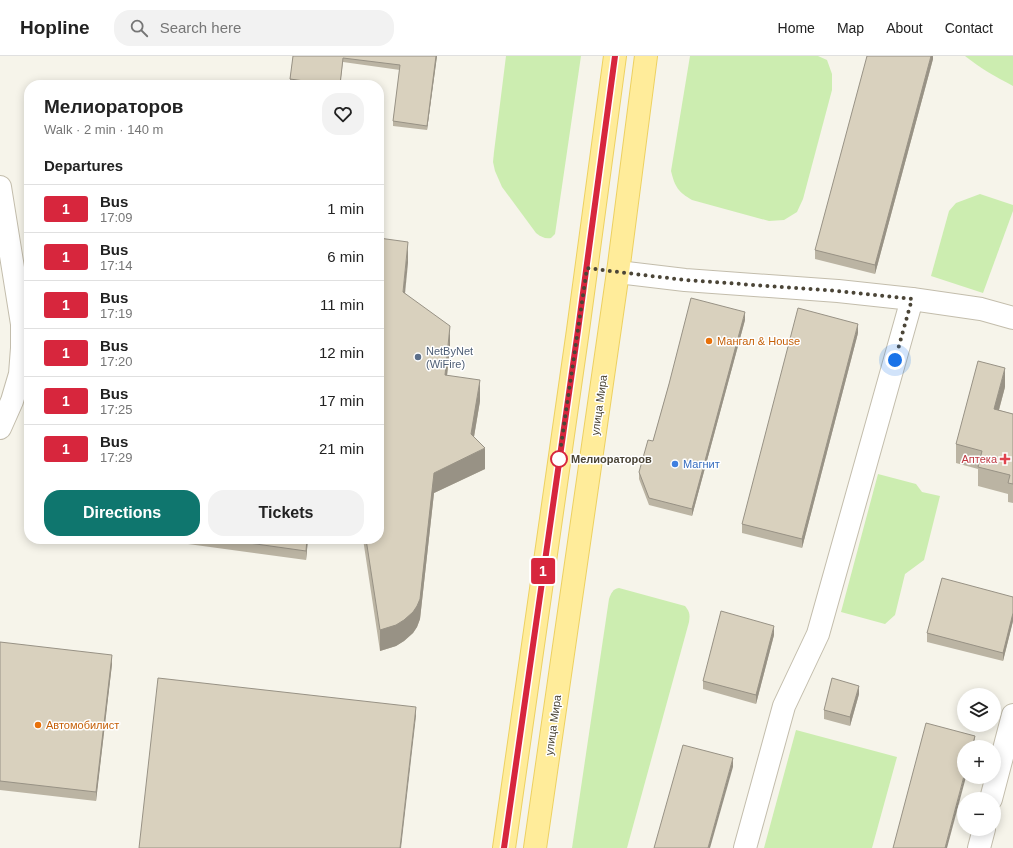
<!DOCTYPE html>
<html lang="en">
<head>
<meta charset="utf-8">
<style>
	body { margin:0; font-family:Arial,sans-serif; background:#f2f2f2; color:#222; height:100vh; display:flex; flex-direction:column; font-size:15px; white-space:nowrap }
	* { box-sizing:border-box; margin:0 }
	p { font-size:13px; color:#767676 }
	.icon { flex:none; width:22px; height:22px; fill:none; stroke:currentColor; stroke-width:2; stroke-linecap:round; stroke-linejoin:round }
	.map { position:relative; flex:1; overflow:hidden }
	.details { position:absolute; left:24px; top:24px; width:360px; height:464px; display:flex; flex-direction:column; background:#fff; border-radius:16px; box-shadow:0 2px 10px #0003 }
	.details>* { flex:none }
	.badge { padding:0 8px; border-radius:3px; font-size:14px; line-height:26px }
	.buttons { position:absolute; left:957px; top:632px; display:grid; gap:8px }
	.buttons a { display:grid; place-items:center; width:44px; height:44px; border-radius:50%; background:#fff; box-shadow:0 2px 10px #0003; font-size:20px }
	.you { position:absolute; width:20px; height:20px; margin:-10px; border:3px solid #fff; border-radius:50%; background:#1a73e8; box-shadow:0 0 0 6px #1a73e833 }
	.map>.badge { position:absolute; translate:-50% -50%; box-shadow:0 0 0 2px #fff }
	h2 { padding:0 20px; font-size:15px; line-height:36px }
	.round { display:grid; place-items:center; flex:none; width:42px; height:42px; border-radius:16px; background:#f2f2f2 }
	.headline { display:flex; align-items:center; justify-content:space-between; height:68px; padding:0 20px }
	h1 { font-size:19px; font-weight:800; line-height:30px }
	.action { display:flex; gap:8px; margin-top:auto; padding:8px 20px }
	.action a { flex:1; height:46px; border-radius:16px; background:#0f766e; color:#fff; font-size:16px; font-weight:800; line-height:46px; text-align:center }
	.action a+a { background:#f2f2f2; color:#222 }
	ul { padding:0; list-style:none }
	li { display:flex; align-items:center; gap:12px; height:48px; padding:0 20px; border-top:1px solid #e0e0e0 }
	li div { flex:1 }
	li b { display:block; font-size:15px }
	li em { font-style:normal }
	li .badge { min-width:44px; font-weight:700; text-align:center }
	header { display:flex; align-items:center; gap:24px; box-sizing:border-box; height:56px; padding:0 20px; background:#fff; border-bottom:1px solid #e0e0e0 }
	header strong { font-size:19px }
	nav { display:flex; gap:22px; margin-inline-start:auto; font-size:14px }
	.search { width:280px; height:36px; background:#f2f2f2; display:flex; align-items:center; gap:10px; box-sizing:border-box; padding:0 14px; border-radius:16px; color:#767676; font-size:15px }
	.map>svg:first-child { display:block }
	.green { fill:#ccedb0 }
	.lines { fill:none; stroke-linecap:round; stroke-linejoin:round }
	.minor-casing { stroke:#c3bdac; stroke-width:24 }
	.major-casing { stroke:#edd161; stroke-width:24 }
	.minor { stroke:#fff; stroke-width:22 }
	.major { stroke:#ffec9a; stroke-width:22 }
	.wall { fill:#bbb4a3 }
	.shaded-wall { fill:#989285 }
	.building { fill:#d9d1be; stroke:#989285 }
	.line-casing { stroke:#fff; stroke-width:9 }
	.line { stroke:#d7263d; stroke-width:6 }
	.walk { stroke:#4b4537; stroke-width:4; stroke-dasharray:0 7.2 }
	.food-dot { fill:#e8710a; stroke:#fff; stroke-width:1.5 }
	.service-dot { fill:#5c6f8a; stroke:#fff; stroke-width:1.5 }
	.stop-dot { fill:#fff; stroke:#d7263d; stroke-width:2 }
	.health-dot { fill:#e0444e; stroke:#fff; stroke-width:1.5 }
	.shop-dot { fill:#3f7fe0; stroke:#fff; stroke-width:1.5 }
	.labels { text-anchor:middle; stroke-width:3; stroke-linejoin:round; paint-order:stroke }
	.food-label { font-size:11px; fill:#c56008; stroke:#fff; text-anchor:start }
	.service-label { font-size:11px; fill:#4e5e75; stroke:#fff; text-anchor:start }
	.street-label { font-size:11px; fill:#4b4537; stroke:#fff }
	.stop-label { font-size:11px; font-weight:bold; fill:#4b4537; stroke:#fff; text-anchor:start }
	.health-label { font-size:11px; fill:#be3a42; stroke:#fff; text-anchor:end }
	.shop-label { font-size:11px; fill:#366cbe; stroke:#fff; text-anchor:start }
</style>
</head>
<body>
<header>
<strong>Hopline</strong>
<div class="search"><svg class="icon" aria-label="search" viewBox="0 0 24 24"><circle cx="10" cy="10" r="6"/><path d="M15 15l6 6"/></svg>Search here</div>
<nav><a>Home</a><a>Map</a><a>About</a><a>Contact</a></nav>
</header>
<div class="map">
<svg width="1013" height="792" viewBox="0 0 1013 792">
	<rect width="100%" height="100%" fill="#f6f4ea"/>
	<g class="green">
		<path d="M506,0H581L555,178L551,182C545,183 541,181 536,177L502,131L495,115L493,106L494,96Z"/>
		<path d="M690,0H818L827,4L832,18V34L803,143L797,156L784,164L769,165L692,144C678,136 675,131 671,115Z"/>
		<path d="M965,0H1013V30C996,21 980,12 965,0Z"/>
		<path d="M980,138L1013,149V155L983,237L931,220L949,155L956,147Z"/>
		<path d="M878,418L916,428L922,436L940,440L924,504L905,518L895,559L885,568L841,556Z"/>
		<path d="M619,532L685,550C690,556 690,559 689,566L627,792H572L609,543C611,537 613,533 619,532Z"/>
		<path d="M796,674L897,701L872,792H764Z"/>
	</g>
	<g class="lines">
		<g class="minor-casing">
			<g id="minor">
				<path d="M0,131L22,268V292L20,318L12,345L0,372"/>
				<path d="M618,216L685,224L838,235L912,243L981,253L1013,262"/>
				<path d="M991,743L1013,659"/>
				<path d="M745,792L784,650L818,578L912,243"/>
				<path d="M979,792L984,773"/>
			</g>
		</g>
		<g class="major-casing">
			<g id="major">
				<path d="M504,792L578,274L615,0"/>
				<path d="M535,792L618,216L646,0"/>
			</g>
		</g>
		<use href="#minor" class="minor"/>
		<use href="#major" class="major"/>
	</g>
	<g class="wall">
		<path d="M293,0H437L427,74L393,70V65L400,14L343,6L340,29H299L290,28V23Z"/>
		<path d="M933,0V3L875,218L815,203V194Z"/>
		<path d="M408,207L405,237L450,291L447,319L480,345L474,381L485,413L434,437L420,563L417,571L413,577L404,585L396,590L380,595L363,483H379Z"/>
		<path d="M745,264L692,460L649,449L639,423V416L653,385L669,328Z"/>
		<path d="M858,277L802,492L742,477V468Z"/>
		<path d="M1005,331L999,354L1013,358V447L1008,446V438L978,430V413L956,407V388Z"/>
		<path d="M188,483H308L306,504L188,488Z"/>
		<path d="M1013,541V565L1003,605L927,586V577Z"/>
		<path d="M774,579L756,648L703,633V625Z"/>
		<path d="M0,586L112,608L96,745L0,734Z"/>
		<path d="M859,638L850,670L824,663V654Z"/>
	</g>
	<g class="shaded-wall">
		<path d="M436,0H437L427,74V70Z"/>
		<path d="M931,0H933V3L875,218V209Z"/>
		<path d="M408,186V207L403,257V236Z"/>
		<path d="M745,256V264L692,460V453Z"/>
		<path d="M858,268V277L802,492V483Z"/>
		<path d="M450,270V291L445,339V319Z"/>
		<path d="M1005,312V331L994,372V353Z"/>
		<path d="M480,324V345L471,398V378Z"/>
		<path d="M485,392V413L434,437L420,563L417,571L413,577L404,585L396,590L380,595V574L434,417Z"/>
		<path d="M307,483H308L306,504V495Z"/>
		<path d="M1013,557V565L1003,605V597Z"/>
		<path d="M774,570V579L756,648V639Z"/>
		<path d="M112,599V608L96,745V736Z"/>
		<path d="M859,630V638L850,670V661Z"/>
		<path d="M416,651V660L401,792H400Z"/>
		<path d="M975,680L974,691H972Z"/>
		<path d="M733,702V711L710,792H708Z"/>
		<path d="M964,721H966L947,792H945Z"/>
	</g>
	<g class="building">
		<path d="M293,0H436L427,70L393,65L400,9L343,2L340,29H333L290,23Z"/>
		<path d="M867,0H931L875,209L815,194Z"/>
		<path d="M379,182L408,186L403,236L450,270L445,319L480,324L471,378L485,392L434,417L420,543L417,550L413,556L404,564L396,569L380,574L366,483H379Z"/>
		<path d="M691,242L745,256L692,453L649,442L639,416L648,384L653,385L669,328Z"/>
		<path d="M798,252L858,268L802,483L742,468Z"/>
		<path d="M978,305L1005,312L994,353L1013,358V428L1008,427L1010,419L978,411L982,395L956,388Z"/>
		<path d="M220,483H307L306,495Z"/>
		<path d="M942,522L1013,541V557L1003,597L927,577Z"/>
		<path d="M721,555L774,570L756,639L703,625Z"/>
		<path d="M0,586L112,599L96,736L0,725Z"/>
		<path d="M158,622L416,651L400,792H139Z"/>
		<path d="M832,622L859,630L850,661L824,654Z"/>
		<path d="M926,667L975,680L972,691H964V720L945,792H893Z"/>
		<path d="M683,689L733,702L708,792H654Z"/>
	</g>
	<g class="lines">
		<g class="line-casing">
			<path id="line" d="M504,792L578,274L615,0"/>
		</g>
		<use href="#line" class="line"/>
		<path class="walk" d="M559,403L587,212L618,216L685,224L838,235L912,243L895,304"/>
	</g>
	<g class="food-dot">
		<circle cx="709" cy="285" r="4"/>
		<circle cx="38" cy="669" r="4"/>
	</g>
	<circle class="service-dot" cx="418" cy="301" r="4"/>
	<circle class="stop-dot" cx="559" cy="403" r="8"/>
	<path class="health-dot" d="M1003 397h4v4h4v4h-4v4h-4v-4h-4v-4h4z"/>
	<circle class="shop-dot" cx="675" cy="408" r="4"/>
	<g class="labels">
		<g class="food-label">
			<text x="717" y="289">Мангал &amp; House</text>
			<text x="46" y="673">Автомобилист</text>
		</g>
		<g class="service-label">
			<text x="426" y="299">NetByNet<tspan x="426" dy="13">(WiFire)</tspan></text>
		</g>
		<g class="street-label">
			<text transform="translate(599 349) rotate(-82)" y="4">улица Мира</text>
			<text transform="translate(553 669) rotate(-82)" y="4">улица Мира</text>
		</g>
		<g class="stop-label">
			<text x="571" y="407">Мелиораторов</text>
		</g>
		<g class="health-label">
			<text x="997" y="407">Аптека</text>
		</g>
		<g class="shop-label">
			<text x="683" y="412">Магнит</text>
		</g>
	</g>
</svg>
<div class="buttons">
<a><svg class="icon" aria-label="layers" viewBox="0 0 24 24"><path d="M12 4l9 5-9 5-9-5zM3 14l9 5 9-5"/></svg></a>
<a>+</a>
<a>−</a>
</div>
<div class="you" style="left:895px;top:304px"></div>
<b class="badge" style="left:543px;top:515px;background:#d7263d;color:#fff">1</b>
<section class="details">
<div class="headline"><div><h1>Мелиораторов</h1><p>Walk · 2 min · 140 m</p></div><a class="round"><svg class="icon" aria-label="heart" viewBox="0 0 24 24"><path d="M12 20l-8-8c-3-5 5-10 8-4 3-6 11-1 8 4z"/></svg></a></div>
<h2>Departures</h2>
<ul>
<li><span class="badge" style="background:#d7263d;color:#fff">1</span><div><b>Bus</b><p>17:09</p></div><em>1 min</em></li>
<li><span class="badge" style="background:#d7263d;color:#fff">1</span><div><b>Bus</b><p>17:14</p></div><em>6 min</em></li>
<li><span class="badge" style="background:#d7263d;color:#fff">1</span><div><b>Bus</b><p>17:19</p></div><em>11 min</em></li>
<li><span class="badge" style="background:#d7263d;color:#fff">1</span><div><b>Bus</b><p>17:20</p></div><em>12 min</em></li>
<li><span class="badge" style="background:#d7263d;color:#fff">1</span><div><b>Bus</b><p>17:25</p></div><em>17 min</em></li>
<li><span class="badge" style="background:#d7263d;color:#fff">1</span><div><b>Bus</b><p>17:29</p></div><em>21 min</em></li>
</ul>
<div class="action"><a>Directions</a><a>Tickets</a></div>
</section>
</div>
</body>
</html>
